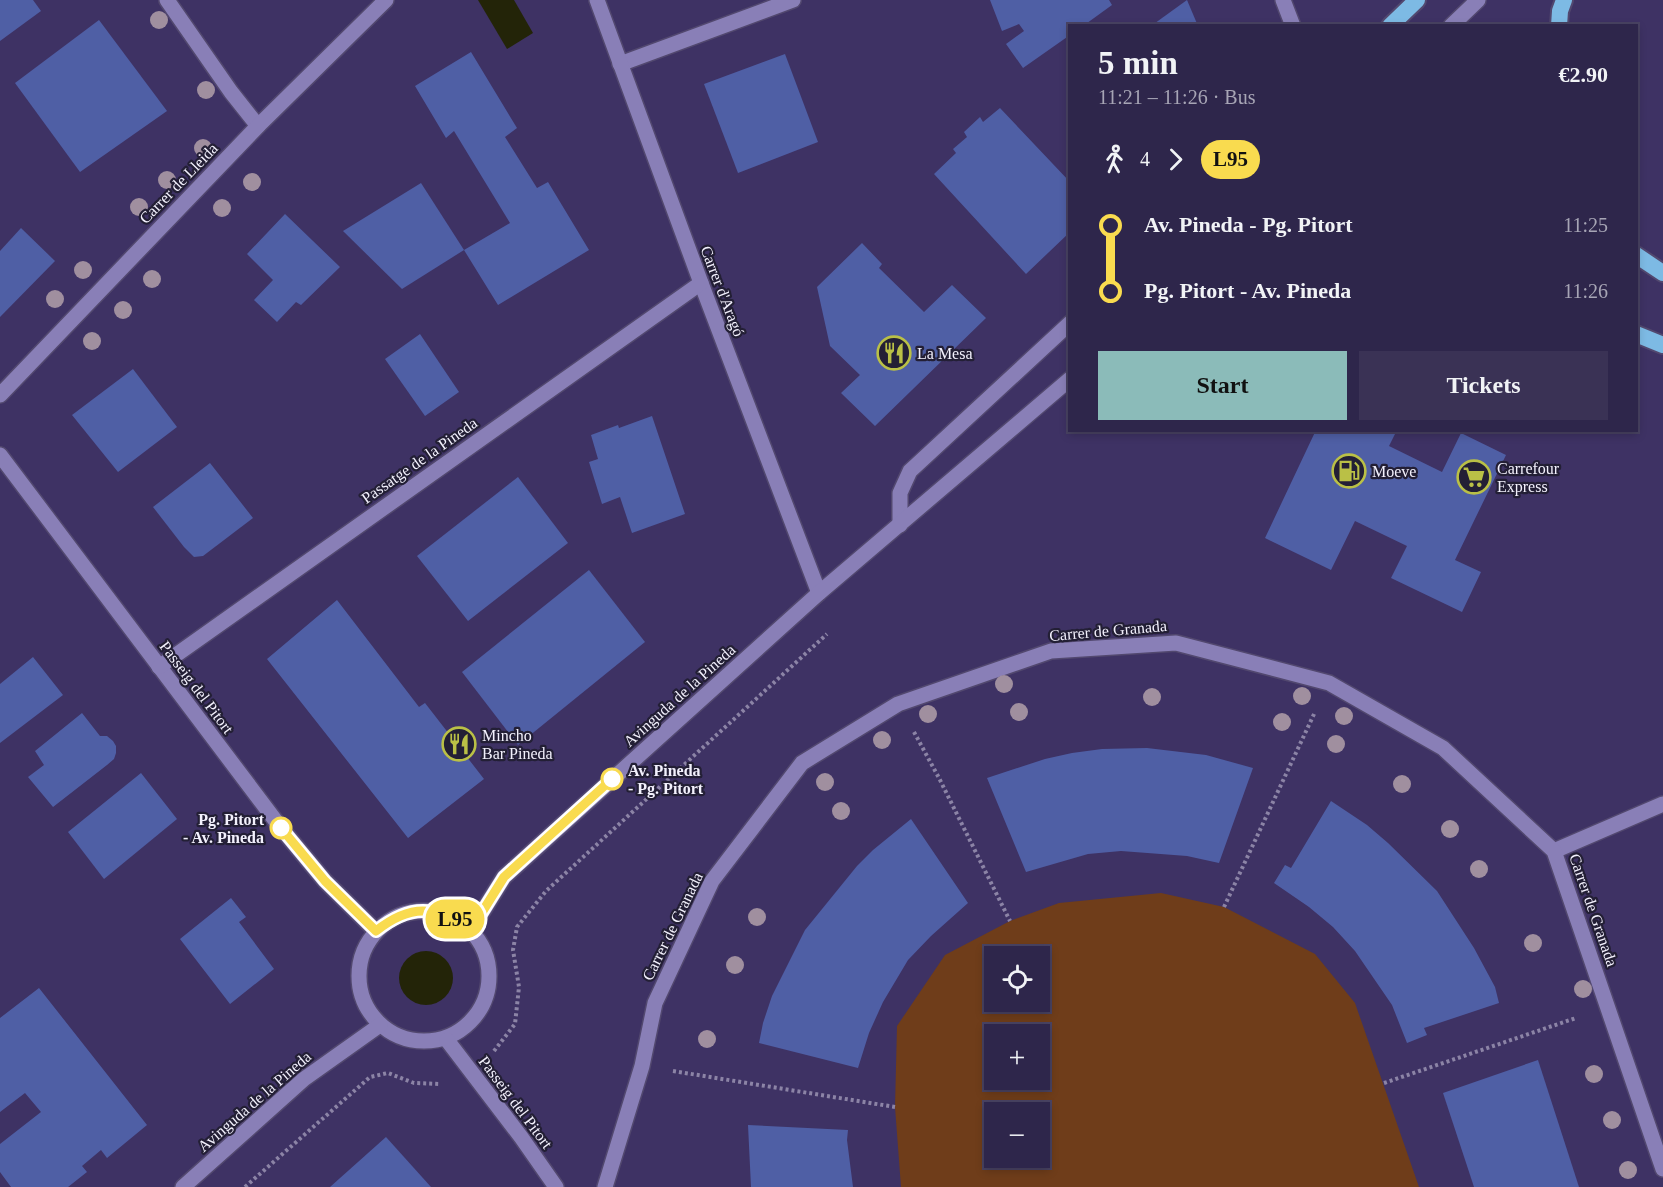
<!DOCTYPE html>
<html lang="en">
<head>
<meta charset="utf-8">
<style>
	body { margin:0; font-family:Georgia,serif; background:#3a3255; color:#f1f3f6; height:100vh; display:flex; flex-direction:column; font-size:22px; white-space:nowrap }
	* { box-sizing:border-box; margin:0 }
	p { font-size:20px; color:#a7a5b5 }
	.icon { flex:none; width:33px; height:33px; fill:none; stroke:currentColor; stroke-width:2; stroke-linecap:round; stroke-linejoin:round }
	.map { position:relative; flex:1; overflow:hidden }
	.side { position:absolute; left:1068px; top:24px; width:570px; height:408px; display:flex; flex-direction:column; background:#2e264b; border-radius:0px; box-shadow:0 3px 9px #0003,0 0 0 2px #494363 }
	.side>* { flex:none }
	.badge { padding:0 12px; border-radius:20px; font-size:21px; line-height:39px }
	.buttons { position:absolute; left:984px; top:946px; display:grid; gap:12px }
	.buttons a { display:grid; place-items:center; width:66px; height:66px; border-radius:0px; background:#2e264b; box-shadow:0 3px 9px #0003,0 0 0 2px #494363; font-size:30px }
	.map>.badge { position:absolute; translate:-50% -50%; box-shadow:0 0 0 3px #fff }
	.legs { display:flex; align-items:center; gap:9px; height:66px; padding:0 30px; font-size:20px }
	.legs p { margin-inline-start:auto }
	.overview { display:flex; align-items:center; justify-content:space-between; height:102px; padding:0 30px }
	h1 { font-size:33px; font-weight:800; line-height:45px }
	.primary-button { display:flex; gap:12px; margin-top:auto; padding:12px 30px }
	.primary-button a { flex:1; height:69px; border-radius:0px; background:#8bbbb9; color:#111; font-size:24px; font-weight:800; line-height:69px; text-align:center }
	.primary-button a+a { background:#3a3255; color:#f1f3f6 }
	ul { padding:0 30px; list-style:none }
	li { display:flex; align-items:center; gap:21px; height:66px; font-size:22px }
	li i { display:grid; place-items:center; width:9px; height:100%; margin:0 8px; background:currentColor }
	li i::after { content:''; width:15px; height:15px; margin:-8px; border:4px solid; border-radius:50%; background:#2e264b }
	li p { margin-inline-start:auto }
	li:first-child i { background:linear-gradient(#0000 50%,currentColor 0) }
	li:last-child i { background:linear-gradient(currentColor 50%,#0000 0) }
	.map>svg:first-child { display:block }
	.green { fill:#6f3d1a; fill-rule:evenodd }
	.water { fill:#232408 }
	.building { fill:#4f5fa5 }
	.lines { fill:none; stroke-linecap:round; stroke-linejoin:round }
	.service-casing { stroke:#52486f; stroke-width:18 }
	.minor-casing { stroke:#52486f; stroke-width:18 }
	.trunk-casing { stroke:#52486f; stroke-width:20 }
	.path { stroke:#8c84a6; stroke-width:4; stroke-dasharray:3 3; stroke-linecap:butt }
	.service { stroke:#897fb7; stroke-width:15 }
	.minor { stroke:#897fb7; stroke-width:15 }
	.trunk { stroke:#7dbae4; stroke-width:16 }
	.tree { fill:#a08f9f }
	.line-1-casing { stroke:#fff; stroke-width:14 }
	.line-1 { stroke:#f9db4f; stroke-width:9 }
	.stop-1-dot { fill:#fff; stroke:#f9db4f; stroke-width:3 }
	.labels { text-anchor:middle; stroke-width:4.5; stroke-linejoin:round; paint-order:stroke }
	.street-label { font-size:16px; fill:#f3f1fd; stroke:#231f35 }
	.poi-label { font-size:16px; fill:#f3f1fd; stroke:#231f35; text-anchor:start }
	.stop-label { font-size:16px; font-weight:bold; fill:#f3f1fd; stroke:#231f35; text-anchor:start }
</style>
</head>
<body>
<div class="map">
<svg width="1663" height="1187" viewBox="0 0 1663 1187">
	<rect width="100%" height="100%" fill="#3e3264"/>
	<path class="green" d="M1161,893L1224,907L1315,954L1355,1003L1419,1187H901L895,1107L897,1026L945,955L1010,921L1059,903ZM994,957H1040V1002H994ZM994,1035H1040V1080H994ZM994,1113H1040V1158H994Z"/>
	<g class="water">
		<path d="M478,0H514L533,33L507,49Z"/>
		<circle cx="426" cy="978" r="27"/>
	</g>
	<g class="building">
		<path d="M0,0H33L41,11L0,41Z"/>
		<path d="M990,0H1109L1112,5L1083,26H1070V35L1023,68L1006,44L1024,31L1019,24L1002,31Z"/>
		<path d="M1187,0L1198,26H1151Z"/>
		<path d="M99,20L167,111L80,172L15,83Z"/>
		<path d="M471,52L517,128L505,137L537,188L548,182L589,250L498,305L464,250L510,223L454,131L446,138L415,86Z"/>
		<path d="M785,54L818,142L738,173L704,84Z"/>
		<path d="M1000,108L1070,182V232L1026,274L934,174L956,153L953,149L967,137L964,132L980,117L983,122Z"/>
		<path d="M421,183L464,250L402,289L343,231Z"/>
		<path d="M285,214L340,267L301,305L296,302L277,322L254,300L273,280L247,254Z"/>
		<path d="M21,228L55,261L0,317V251Z"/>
		<path d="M862,243L882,264L879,268L924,312L952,285L986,318L875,426L841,393L860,375L830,346L817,287Z"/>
		<path d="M420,334L459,392L425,416L385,359Z"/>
		<path d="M133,369L177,427L118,472L72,415Z"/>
		<path d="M652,416L685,514L632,533L620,497L602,504L589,462L598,459L591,435L618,425L619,428Z"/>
		<path d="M1316,430H1397L1389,446L1442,472L1461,433L1506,455L1455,560L1481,572L1462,612L1391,578L1407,546L1355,521L1331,570L1265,538Z"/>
		<path d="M210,463L253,518L203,556L194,557L184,547L153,507Z"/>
		<path d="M518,477L568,543L468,621L417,556Z"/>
		<path d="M589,570L645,642L518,745L462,672Z"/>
		<path d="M337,600L419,707L425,703L484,779L408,838L267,659Z"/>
		<path d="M33,657L63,695L0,743V684Z"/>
		<path d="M82,713L100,736H107L113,741L116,746V753L114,759L107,765L53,807L28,777L44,765L35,751Z"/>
		<path d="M1147,748L1206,755L1253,768L1219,863L1187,856L1121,851L1088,854L1026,872L987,778L1045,759L1072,753L1102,749Z"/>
		<path d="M141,773L177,819L104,879L68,832Z"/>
		<path d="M1331,801L1367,825L1388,843L1437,891L1474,948L1495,987L1499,1003L1424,1028L1427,1035L1407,1043L1392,1005L1355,951L1333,927L1309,907L1274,883L1285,865L1291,868Z"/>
		<path d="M911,819L968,903L931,936L908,960L883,1002L869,1033L858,1068L759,1043L763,1023L772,996L805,930L857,866L873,850Z"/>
		<path d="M231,898L246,917L239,922L274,969L230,1004L180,939Z"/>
		<path d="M39,988L147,1125L107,1158L101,1150L82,1166L87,1172L68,1187H11L0,1172V1144L41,1112L25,1093L0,1112V1018Z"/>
		<path d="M1538,1060L1579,1187H1474L1443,1093Z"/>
		<path d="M748,1125L848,1130L847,1140L853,1187H751Z"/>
		<path d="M386,1137L431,1187H330Z"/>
	</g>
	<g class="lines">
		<g class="service-casing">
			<path id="service" d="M620,64L793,0"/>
		</g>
		<g class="minor-casing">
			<g id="minor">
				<path d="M167,0L231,92L258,126"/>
				<path d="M597,0L701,283L819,593"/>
				<path d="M1283,0L1293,26"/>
				<path d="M1451,26L1478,0"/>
				<path d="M0,395L258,126L386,0"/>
				<path d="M0,455L281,828L325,881L376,931"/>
				<path d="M900,525V493L910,471L1070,323"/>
				<path d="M159,667L701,283"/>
				<path d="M1554,851L1663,804"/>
				<circle cx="424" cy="976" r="65"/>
				<path d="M471,930L504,877L819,593L1070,379"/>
				<path d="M447,1040L521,1137L556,1187"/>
				<path d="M183,1187L304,1079L380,1025"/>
				<path d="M605,1187L642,1066L655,1003L712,881L802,763L898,704L1051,651L1176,643L1329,683L1443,748L1554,851L1663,1169"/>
			</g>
		</g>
		<g class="trunk-casing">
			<g id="trunk">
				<path d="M1390,26L1417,0"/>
				<path d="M1559,26L1560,11L1564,0"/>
				<path d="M1636,255L1663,273"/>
				<path d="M1636,334L1663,345"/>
			</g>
		</g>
		<g class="path">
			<path d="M914,732L939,778L1010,921"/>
			<path d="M1224,907L1315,712"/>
			<path d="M494,1051L515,1024L519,987L513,950L517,927L546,891L827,634"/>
			<path d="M673,1071L895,1107"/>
			<path d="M1384,1083L1576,1018"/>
			<path d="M245,1187L370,1077L388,1073L414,1083L441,1084"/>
		</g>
		<use href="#service" class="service"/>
		<use href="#minor" class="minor"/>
		<use href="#trunk" class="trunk"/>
	</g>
	<g class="tree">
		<circle cx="159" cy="20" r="9"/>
		<circle cx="206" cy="90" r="9"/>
		<circle cx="203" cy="148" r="9"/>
		<circle cx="167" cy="180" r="9"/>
		<circle cx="252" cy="182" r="9"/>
		<circle cx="139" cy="207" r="9"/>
		<circle cx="222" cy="208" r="9"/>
		<circle cx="83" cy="270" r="9"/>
		<circle cx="152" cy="279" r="9"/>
		<circle cx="55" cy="299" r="9"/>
		<circle cx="123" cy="310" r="9"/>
		<circle cx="92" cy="341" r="9"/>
		<circle cx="1004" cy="684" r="9"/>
		<circle cx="1302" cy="696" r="9"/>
		<circle cx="1152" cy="697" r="9"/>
		<circle cx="1019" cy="712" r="9"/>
		<circle cx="928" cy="714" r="9"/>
		<circle cx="1344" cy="716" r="9"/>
		<circle cx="1282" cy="722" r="9"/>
		<circle cx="882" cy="740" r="9"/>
		<circle cx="1336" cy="744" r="9"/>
		<circle cx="825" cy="782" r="9"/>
		<circle cx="1402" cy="784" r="9"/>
		<circle cx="841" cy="811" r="9"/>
		<circle cx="1450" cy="829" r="9"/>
		<circle cx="1479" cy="869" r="9"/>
		<circle cx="757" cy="917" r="9"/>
		<circle cx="1533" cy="943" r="9"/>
		<circle cx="735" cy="965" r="9"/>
		<circle cx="1583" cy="989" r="9"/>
		<circle cx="707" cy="1039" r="9"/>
		<circle cx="1594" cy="1074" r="9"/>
		<circle cx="1612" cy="1120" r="9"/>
		<circle cx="1628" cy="1170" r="9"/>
	</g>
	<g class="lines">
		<g class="line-1-casing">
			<path id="line-1" d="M281,828L325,881L376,931C410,904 435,905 471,930L504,877L612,779"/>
		</g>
		<use href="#line-1" class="line-1"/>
	</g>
	<defs>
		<g id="restaurant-ring" transform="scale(1.725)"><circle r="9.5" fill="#231f35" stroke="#bac046" stroke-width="1.5"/><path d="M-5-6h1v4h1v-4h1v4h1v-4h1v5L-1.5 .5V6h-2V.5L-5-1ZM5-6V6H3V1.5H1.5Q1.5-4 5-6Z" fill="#bac046"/></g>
		<g id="fuel-ring" transform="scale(1.725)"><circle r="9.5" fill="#231f35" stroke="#bac046" stroke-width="1.5"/><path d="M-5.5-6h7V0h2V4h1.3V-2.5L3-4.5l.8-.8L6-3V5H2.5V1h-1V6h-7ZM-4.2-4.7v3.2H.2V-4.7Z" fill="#bac046"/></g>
		<g id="supermarket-ring" transform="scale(1.725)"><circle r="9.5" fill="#231f35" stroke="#bac046" stroke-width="1.5"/><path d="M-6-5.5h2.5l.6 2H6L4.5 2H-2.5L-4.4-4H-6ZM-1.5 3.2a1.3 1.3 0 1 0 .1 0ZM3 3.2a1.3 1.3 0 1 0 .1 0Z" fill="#bac046"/></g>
	</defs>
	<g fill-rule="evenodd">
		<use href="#restaurant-ring" x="894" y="353"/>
		<use href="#fuel-ring" x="1349" y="471"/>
		<use href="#supermarket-ring" x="1474" y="477"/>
		<use href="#restaurant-ring" x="459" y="744"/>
	</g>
	<g class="stop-1-dot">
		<circle cx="612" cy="779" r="10"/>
		<circle cx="281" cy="828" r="10"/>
	</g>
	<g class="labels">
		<g class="street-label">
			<text transform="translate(178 183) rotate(-46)" y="6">Carrer de Lleida</text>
			<text transform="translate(723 291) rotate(69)" y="6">Carrer d'Aragó</text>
			<text transform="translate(419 460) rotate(-35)" y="6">Passatge de la Pineda</text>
			<text transform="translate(1108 630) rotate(-5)" y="6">Carrer de Granada</text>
			<text transform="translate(197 687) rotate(53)" y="6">Passeig del Pitort</text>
			<text transform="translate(679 695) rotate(-42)" y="6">Avinguda de la Pineda</text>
			<text transform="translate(1594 910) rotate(71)" y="6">Carrer de Granada</text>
			<text transform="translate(672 926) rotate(-64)" y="6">Carrer de Granada</text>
			<text transform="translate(254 1101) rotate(-41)" y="6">Avinguda de la Pineda</text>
			<text transform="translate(516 1102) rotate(53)" y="6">Passeig del Pitort</text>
		</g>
		<g class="poi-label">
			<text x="917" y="359">La Mesa</text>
			<text x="1497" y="474">Carrefour<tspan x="1497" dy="18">Express</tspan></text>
			<text x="1372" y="477">Moeve</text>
			<text x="482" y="741">Mincho<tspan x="482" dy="18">Bar Pineda</tspan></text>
		</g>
		<g class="stop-label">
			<text x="628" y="776">Av. Pineda<tspan x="628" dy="18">- Pg. Pitort</tspan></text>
			<text x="264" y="825" text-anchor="end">Pg. Pitort<tspan x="264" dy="18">- Av. Pineda</tspan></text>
		</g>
	</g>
</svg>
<div class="buttons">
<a><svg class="icon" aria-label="locate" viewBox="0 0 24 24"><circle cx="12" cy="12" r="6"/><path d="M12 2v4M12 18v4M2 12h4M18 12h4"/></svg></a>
<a>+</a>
<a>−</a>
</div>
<b class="badge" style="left:455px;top:919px;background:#f9db4f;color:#111">L95</b>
<section class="side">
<div class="overview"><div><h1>5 min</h1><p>11:21 – 11:26 · Bus</p></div><b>€2.90</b></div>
<div class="legs"><svg class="icon" aria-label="walk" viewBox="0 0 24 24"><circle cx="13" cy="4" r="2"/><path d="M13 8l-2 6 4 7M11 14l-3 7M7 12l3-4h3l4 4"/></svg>4<svg class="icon" aria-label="forward" viewBox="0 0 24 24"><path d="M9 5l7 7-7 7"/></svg><b class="badge" style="background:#f9db4f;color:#111">L95</b></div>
<ul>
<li><i style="color:#f9db4f"></i><b>Av. Pineda - Pg. Pitort</b><p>11:25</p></li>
<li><i style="color:#f9db4f"></i><b>Pg. Pitort - Av. Pineda</b><p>11:26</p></li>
</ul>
<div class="primary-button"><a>Start</a><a>Tickets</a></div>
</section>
</div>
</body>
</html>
